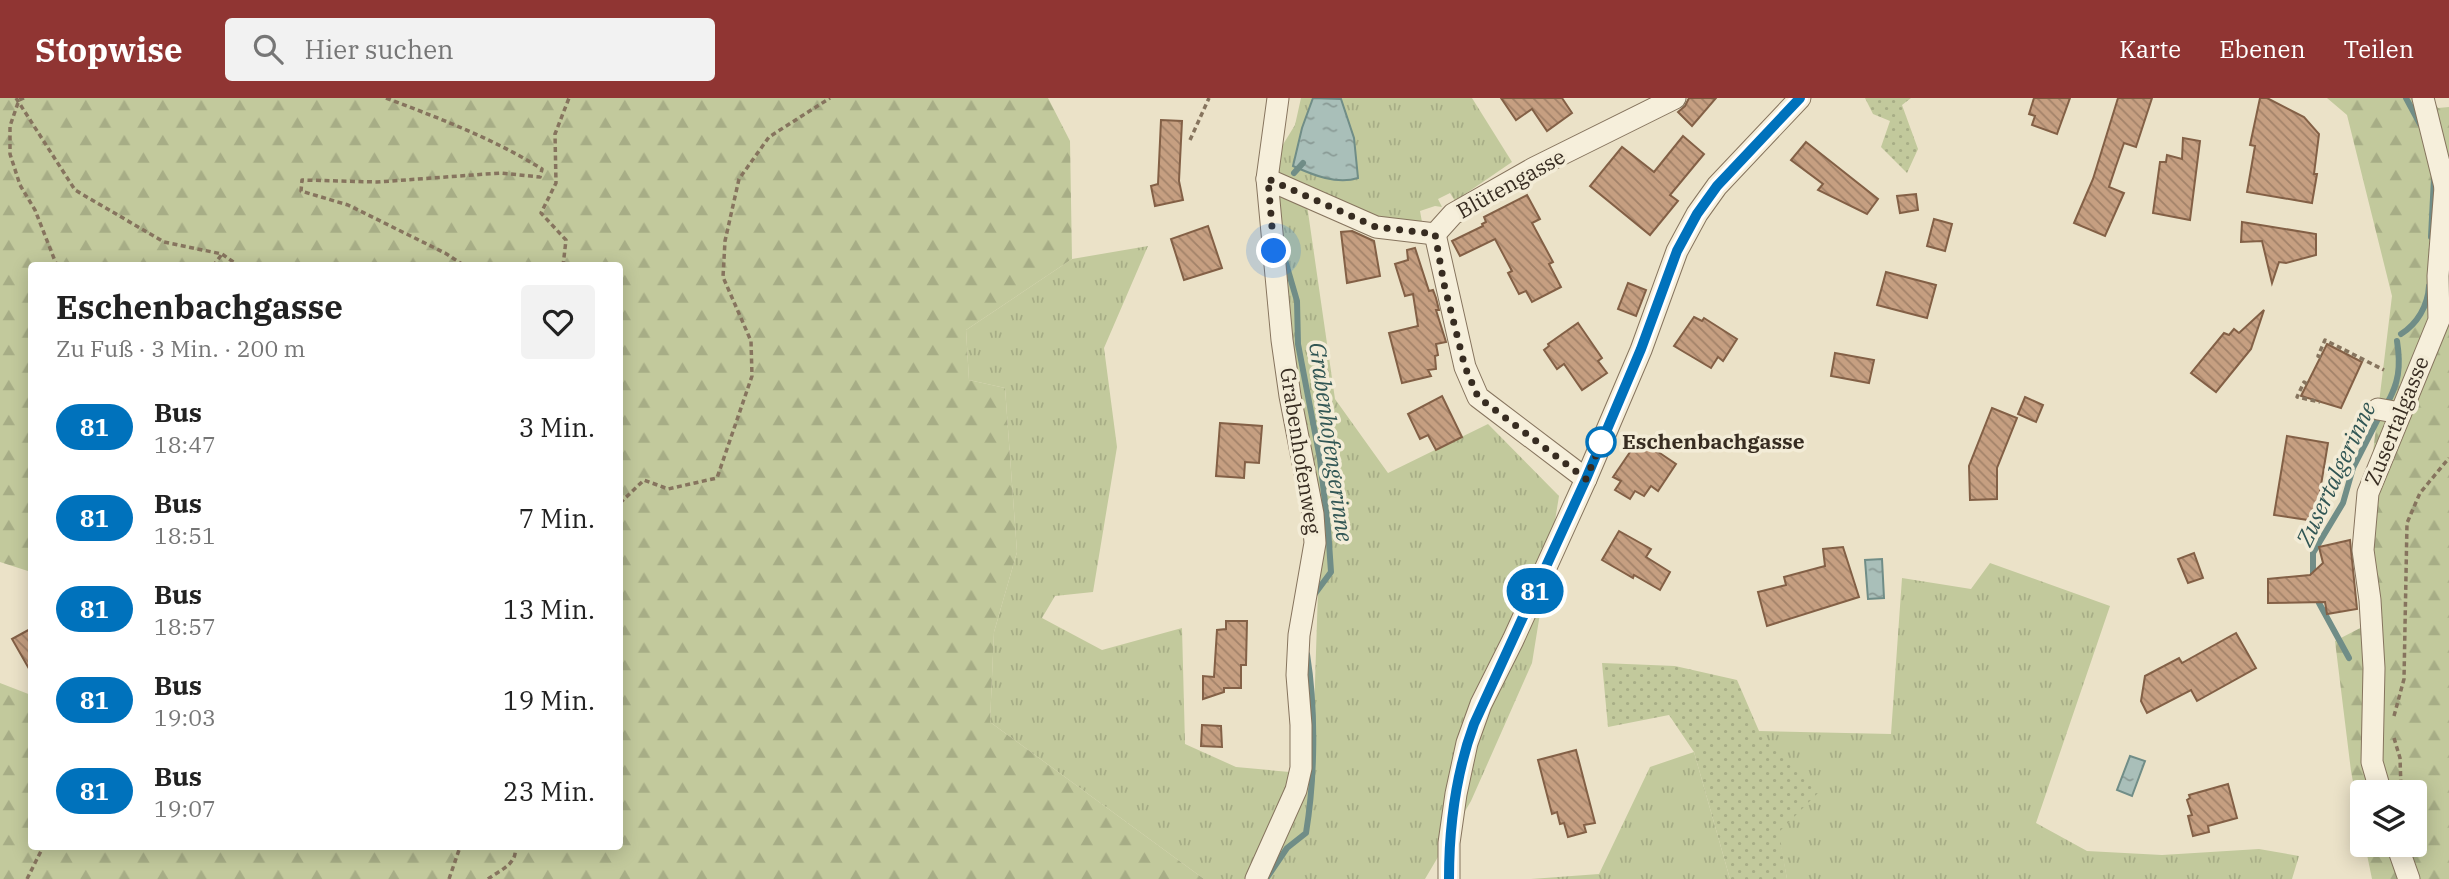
<!DOCTYPE html>
<html lang="de">
<head>
<meta charset="utf-8">
<style>
	body { margin:0; font-family:"IBM Plex Serif",serif; background:#f2f2f2; color:#222; height:100vh; display:flex; flex-direction:column; font-size:26px; white-space:nowrap }
	* { box-sizing:border-box; margin:0 }
	p { font-size:23px; color:#767676 }
	.icon { flex:none; width:38px; height:38px; fill:none; stroke:currentColor; stroke-width:2; stroke-linecap:round; stroke-linejoin:round }
	.map { position:relative; flex:1; overflow:hidden }
	.drawer { position:absolute; left:28px; top:164px; width:595px; height:588px; display:flex; flex-direction:column; background:#fff; border-radius:7px; box-shadow:0 4px 18px #0003 }
	.drawer>* { flex:none }
	.badge { padding:0 14px; border-radius:23px; font-size:24px; line-height:46px }
	.tools { position:absolute; left:2350px; top:682px; display:grid; gap:14px }
	.tools a { display:grid; place-items:center; width:77px; height:77px; border-radius:7px; background:#fff; box-shadow:0 4px 18px #0003; font-size:35px }
	.you { position:absolute; width:35px; height:35px; margin:-18px; border:5px solid #fff; border-radius:50%; background:#1a73e8; box-shadow:0 0 0 10px #1a73e833 }
	.map>.badge { position:absolute; translate:-50% -50%; box-shadow:0 0 0 4px #fff }
	.round { display:grid; place-items:center; flex:none; width:74px; height:74px; border-radius:7px; background:#f2f2f2 }
	.overview { display:flex; align-items:center; justify-content:space-between; height:119px; padding:0 28px }
	h1 { font-size:33px; font-weight:800; line-height:52px }
	ul { padding:0; list-style:none }
	li { display:flex; align-items:center; gap:21px; height:91px; padding:0 28px }
	li div { flex:1 }
	li b { display:block; font-size:26px }
	li em { font-style:normal }
	li .badge { min-width:77px; font-weight:700; text-align:center }
	header { display:flex; align-items:center; gap:42px; box-sizing:border-box; height:98px; padding:0 35px; background:#903533; color:#fff }
	header strong { font-size:33px }
	nav { display:flex; gap:38px; margin-inline-start:auto; font-size:24px }
	.search { width:490px; height:63px; background:#f2f2f2; display:flex; align-items:center; gap:18px; box-sizing:border-box; padding:0 24px; border-radius:7px; color:#767676; font-size:26px }
	.map>svg:first-child { display:block }
	.grass { fill:url(#grass-tufts) }
	.forest { fill:url(#forest-firs) }
	.park { fill:url(#park-dots) }
	.water { fill:url(#water-ripples); stroke:#708d87; stroke-width:2 }
	.lines { fill:none; stroke-linecap:round; stroke-linejoin:round }
	.stream { stroke:#708d87; stroke-width:6 }
	.building { fill:url(#building-back-hatch); stroke:#836046; stroke-width:2 }
	.minor-casing { stroke:#86745e; stroke-width:23 }
	.path { stroke:#86745e; stroke-width:3.5; stroke-dasharray:5 3.5; stroke-linecap:butt }
	.minor { stroke:#f6efdb; stroke-width:21 }
	.line-casing { stroke:#fff; stroke-width:16 }
	.line { stroke:#0072bc; stroke-width:10 }
	.walk { stroke:#372c21; stroke-width:7; stroke-dasharray:0 12.6 }
	.stop-dot { fill:#fff; stroke:#0072bc; stroke-width:3.5 }
	.labels { text-anchor:middle; stroke-width:7; stroke-linejoin:round; paint-order:stroke }
	.street-label { font-size:21px; fill:#372c21; stroke:#f3ecd7 }
	.stop-label { font-size:21px; font-weight:bold; fill:#372c21; stroke:#f3ecd7; text-anchor:start }
	.water-label { font-size:23px; font-style:italic; fill:#315654; stroke:#f3ecd7 }
</style>
</head>
<body>
<header>
<strong>Stopwise</strong>
<div class="search"><svg class="icon" aria-label="search" viewBox="0 0 24 24"><circle cx="10" cy="10" r="6"/><path d="M15 15l6 6"/></svg>Hier suchen</div>
<nav><a>Karte</a><a>Ebenen</a><a>Teilen</a></nav>
</header>
<div class="map">
<svg width="2449" height="781" viewBox="0 0 2449 781">
	<defs>
		<pattern id="grass-tufts" width="24" height="20" patternUnits="userSpaceOnUse" patternTransform="scale(1.75)"><rect width="24" height="20" fill="#c2c99c"/><path d="M3 7l-1-3M5 7V3M7 7l1-3M15 17l-1-3M17 17v-4M19 17l1-3" fill="none" stroke="#a7ad86"/></pattern>
		<pattern id="forest-firs" width="22" height="20" patternUnits="userSpaceOnUse" patternTransform="scale(1.75)"><rect width="22" height="20" fill="#c2c99c"/><path d="M5 1l3.5 6h-7zM16 11l3.5 6h-7z" fill="#a7ad86"/></pattern>
		<pattern id="park-dots" width="8" height="8" patternUnits="userSpaceOnUse" patternTransform="scale(1.75)"><rect width="8" height="8" fill="#c2c99c"/><path d="M2 2h.1M6 6h.1" fill="none" stroke="#a7ad86" stroke-width="1.8" stroke-linecap="round"/></pattern>
		<pattern id="water-ripples" width="26" height="14" patternUnits="userSpaceOnUse" patternTransform="scale(1.75)"><rect width="26" height="14" fill="#a9bfb9"/><path d="M2 4q2-2 4 0t4 0M15 11q2-2 4 0t4 0" fill="none" stroke="#8a9b96"/></pattern>
		<pattern id="building-back-hatch" width="6" height="6" patternUnits="userSpaceOnUse" patternTransform="scale(1.75)"><rect width="6" height="6" fill="#c69f81"/><path d="M-1 5l2 2M0 0l6 6M5-1l2 2" fill="none" stroke="#a28269"/></pattern>
	</defs>
	<rect width="100%" height="100%" fill="#ebe2c8"/>
	<g class="grass">
		<path d="M1301,0H1472L1512,64L1455,103L1450,95L1438,101L1442,109L1435,108L1420,113L1422,124L1395,125L1307,107L1335,301L1388,375L1488,326L1559,398L1532,565L1471,703L1425,781H1204L990,624L994,534L1017,454L1005,290L969,282L966,232L1072,161L1148,148L1104,250L1117,349L1093,494L1055,498L1042,520L1102,552L1182,530L1185,646L1236,669L1312,676L1320,432L1267,81L1279,53L1295,27Z"/>
		<path d="M1990,465L2110,508L2036,725L2087,753L2162,757L2259,751L2299,758L2292,781H1787L1759,633L1891,636L1902,480L1971,491Z"/>
		<path d="M1694,654L1730,781H1531L1599,776L1650,669Z"/>
	</g>
	<g class="forest">
		<path d="M0,0H1048L1070,43L1072,161L966,232L969,282L1005,290L1017,454L994,534L990,624L1204,781H0V585L31,597L32,749H620V168H32L31,474L0,464Z"/>
		<path d="M2327,0H2431L2438,10L2449,9V781H2372L2365,747H2415V695H2362V733L2351,673L2335,543L2368,526V395L2392,198L2347,17Z"/>
	</g>
	<g class="park">
		<path d="M1865,0H1911L1902,7L1918,51L1907,75L1881,49L1890,23L1873,16Z"/>
		<path d="M1602,565L1675,568L1737,582L1759,633L1819,694L1779,734L1787,781H1730L1694,654L1669,617L1608,629Z"/>
	</g>
	<g class="water">
		<path d="M1313,0L1341,1L1354,40L1358,80C1337,87 1313,77 1293,68L1302,30Z"/>
		<path d="M1882,461L1884,500L1868,501L1865,462Z"/>
		<path d="M2130,658L2145,663L2132,698L2117,692Z"/>
	</g>
	<g class="lines">
		<g class="stream">
			<path d="M2406,0L2420,26"/>
			<path d="M1294,75L1303,65"/>
			<path d="M2431,139L2434,80"/>
			<path d="M1283,155L1297,203L1298,246L1320,361L1328,430L1331,474L1314,497"/>
			<path d="M2401,236C2417,226 2428,208 2429,188"/>
			<path d="M2386,307C2399,286 2401,268 2397,243"/>
			<path d="M2313,482V455L2343,405L2353,370L2380,317"/>
			<path d="M2316,496L2319,505L2349,560"/>
			<path d="M1266,781L1287,750L1306,735C1315,680 1316,612 1307,556"/>
		</g>
	</g>
	<g class="building">
		<path d="M1501,0H1562L1572,15L1547,33L1532,11L1516,22Z"/>
		<path d="M1689,0H1716L1692,28L1678,14L1685,8Z"/>
		<path d="M2034,0H2070L2057,36L2032,27L2035,18L2029,16Z"/>
		<path d="M2118,0H2152L2136,49L2124,45L2116,68L2109,89L2124,95L2105,138L2074,125L2093,81Z"/>
		<path d="M2260,0H2267L2304,19L2319,36L2314,76H2317L2312,105L2247,94L2255,48L2250,47Z"/>
		<path d="M1161,22L1182,23L1179,83L1183,102L1155,108L1151,88L1158,86Z"/>
		<path d="M1683,38L1704,56L1670,97L1678,103L1650,137L1590,88L1622,49L1654,74Z"/>
		<path d="M2183,40L2200,43L2190,122L2153,115L2160,64H2166L2167,57L2182,61Z"/>
		<path d="M1806,44L1878,101L1867,116L1818,92L1823,86L1791,62Z"/>
		<path d="M1916,96L1918,112L1900,115L1897,98Z"/>
		<path d="M1527,97L1540,121L1532,125L1553,164L1549,166L1561,189L1532,204L1526,193L1519,196L1508,175L1512,173L1495,141L1460,158L1452,143L1483,128L1482,126L1486,124L1484,119Z"/>
		<path d="M1934,121L1952,126L1945,153L1927,148Z"/>
		<path d="M2242,124L2316,136V157L2286,165L2279,164L2272,185L2262,143L2241,144Z"/>
		<path d="M1208,128L1222,170L1184,182L1171,141Z"/>
		<path d="M1352,133L1374,143L1380,178L1347,185L1341,134Z"/>
		<path d="M1415,150L1429,193L1433,192L1436,200L1439,212H1436L1446,244L1436,246L1438,257L1435,258L1436,271L1428,272L1431,278L1402,285L1389,235L1418,228L1413,196L1405,198L1395,166L1408,162L1407,152Z"/>
		<path d="M1886,174L1936,187L1927,220L1877,207Z"/>
		<path d="M1628,185L1646,192L1636,218L1618,211Z"/>
		<path d="M2264,212L2251,251L2216,294L2191,275L2224,235L2229,237L2234,231L2239,235Z"/>
		<path d="M1694,219L1702,223L1704,220L1737,241L1723,263L1718,259L1711,270L1674,248Z"/>
		<path d="M1578,225L1602,260L1598,263L1607,275L1582,292L1564,266L1557,271L1544,252L1549,248L1548,246Z"/>
		<path d="M2327,246L2362,264L2341,310L2301,298Z"/>
		<path d="M1835,255L1874,262L1869,285L1831,278Z"/>
		<path d="M1442,298L1462,339L1436,352L1428,337L1420,341L1408,316Z"/>
		<path d="M2025,299L2043,307L2036,324L2018,316Z"/>
		<path d="M1992,310L2017,320L1997,370V401L1970,402L1969,368Z"/>
		<path d="M1220,325L1262,328L1259,365L1245,364L1244,380L1216,378Z"/>
		<path d="M2287,338L2328,345L2315,423L2274,417Z"/>
		<path d="M1639,341L1676,366L1658,393L1651,388L1644,398L1635,393L1630,401L1615,392L1621,383L1613,379Z"/>
		<path d="M1619,433L1651,451L1646,459L1670,474L1660,492L1634,477L1633,480L1602,462Z"/>
		<path d="M2350,442L2357,511L2327,516L2325,504L2268,505V481L2310,477L2323,465L2319,449Z"/>
		<path d="M1843,449L1859,499L1767,528L1758,494L1786,487L1784,479L1825,468L1823,451Z"/>
		<path d="M2194,455L2203,480L2188,485L2178,461Z"/>
		<path d="M1226,523H1247L1246,567H1241V590H1224V594L1203,601V578L1214,579L1217,532L1226,531Z"/>
		<path d="M32,530V576L12,541Z"/>
		<path d="M2236,535L2256,570L2197,603L2191,592L2147,615L2141,603L2145,578L2179,560L2182,565Z"/>
		<path d="M1202,627L1221,628L1222,649L1201,648Z"/>
		<path d="M1576,652L1595,725L1584,727L1586,734L1568,739L1564,725L1560,726L1557,714L1552,716L1538,662Z"/>
		<path d="M2228,686L2237,720L2208,728L2209,734L2193,738L2188,718L2192,717L2187,702L2190,700L2189,697Z"/>
	</g>
	<g class="lines">
		<g class="minor-casing">
			<g id="minor">
				<path d="M2423,0L2445,89"/>
				<path d="M1267,81L1376,129L1435,136"/>
				<path d="M1435,136L1465,269L1478,299L1586,381"/>
				<path d="M1435,136L1453,116L1534,70L1675,0"/>
				<path d="M2378,311L2400,315"/>
				<path d="M2381,695L2372,664L2374,570L2370,502L2363,452L2368,395L2439,222L2438,178L2445,89L2449,80"/>
				<path d="M2397,747L2409,781"/>
				<path d="M1256,781L1296,692L1301,670V627L1297,577L1299,537L1315,445L1313,416L1290,298L1282,242L1267,81L1278,0"/>
				<path d="M1449,781V745L1456,696L1467,645L1481,606L1513,542L1586,381L1641,252L1677,153L1697,116L1717,88L1800,0"/>
			</g>
		</g>
		<g class="path">
			<path d="M16,0L75,92L164,144L222,156L239,168"/>
			<path d="M24,0L19,2L10,28V56L20,87L35,112L57,168"/>
			<path d="M386,0C441,21 492,40 542,71L540,79L501,75L377,84L302,82L301,93L348,107L445,155L465,168"/>
			<path d="M1190,42L1209,0"/>
			<path d="M213,168L222,156"/>
			<path d="M563,168L566,142L541,115L556,85L555,36L569,0"/>
			<path d="M2321,259L2318,258L2325,242L2384,272"/>
			<path d="M2307,286L2304,284L2297,299L2320,304"/>
			<path d="M620,405L644,382L668,391L717,380L752,278L751,243L723,179L725,143L739,81L769,39L830,0"/>
			<path d="M2394,618L2404,581L2407,425L2420,395L2449,360"/>
			<path d="M2394,640L2400,660L2401,690"/>
			<path d="M27,781L43,749"/>
			<path d="M449,781L460,749"/>
			<path d="M488,781C500,772 518,766 515,749"/>
		</g>
		<use href="#minor" class="minor"/>
	</g>
	<g class="lines">
		<g class="line-casing">
			<path id="line" d="M1449,781C1449,728 1456,675 1474,626L1586,381L1641,251L1677,153L1697,116L1717,88L1800,0"/>
		</g>
		<use href="#line" class="line"/>
		<path class="walk" d="M1274,153L1268,81L1376,129L1435,136L1444,186L1465,269L1478,299L1586,381L1604,338L1601,344"/>
	</g>
	<circle class="stop-dot" cx="1601" cy="344" r="14"/>
	<g class="labels">
		<g class="street-label">
			<text transform="translate(1511 86) rotate(-29)" y="7">Blütengasse</text>
			<text transform="translate(2397 323) rotate(-68)" y="7">Zusertalgasse</text>
			<text transform="translate(1300 353) rotate(81)" y="7">Grabenhofenweg</text>
		</g>
		<g class="stop-label">
			<text x="1622" y="351">Eschenbachgasse</text>
		</g>
		<g class="water-label">
			<text transform="translate(1331 344) rotate(82)" y="8">Grabenhofengerinne</text>
			<text transform="translate(2336 376) rotate(-65)" y="8">Zusertalgerinne</text>
		</g>
	</g>
</svg>
<div class="tools">
<a><svg class="icon" aria-label="layers" viewBox="0 0 24 24"><path d="M12 4l9 5-9 5-9-5zM3 14l9 5 9-5"/></svg></a>
</div>
<div class="you" style="left:1274px;top:153px"></div>
<b class="badge" style="left:1535px;top:493px;background:#0072bc;color:#fff">81</b>
<section class="drawer">
<div class="overview"><div><h1>Eschenbachgasse</h1><p>Zu Fuß · 3 Min. · 200 m</p></div><a class="round"><svg class="icon" aria-label="heart" viewBox="0 0 24 24"><path d="M12 20l-8-8c-3-5 5-10 8-4 3-6 11-1 8 4z"/></svg></a></div>
<ul>
<li><span class="badge" style="background:#0072bc;color:#fff">81</span><div><b>Bus</b><p>18:47</p></div><em>3 Min.</em></li>
<li><span class="badge" style="background:#0072bc;color:#fff">81</span><div><b>Bus</b><p>18:51</p></div><em>7 Min.</em></li>
<li><span class="badge" style="background:#0072bc;color:#fff">81</span><div><b>Bus</b><p>18:57</p></div><em>13 Min.</em></li>
<li><span class="badge" style="background:#0072bc;color:#fff">81</span><div><b>Bus</b><p>19:03</p></div><em>19 Min.</em></li>
<li><span class="badge" style="background:#0072bc;color:#fff">81</span><div><b>Bus</b><p>19:07</p></div><em>23 Min.</em></li>
</ul>
</section>
</div>
</body>
</html>
